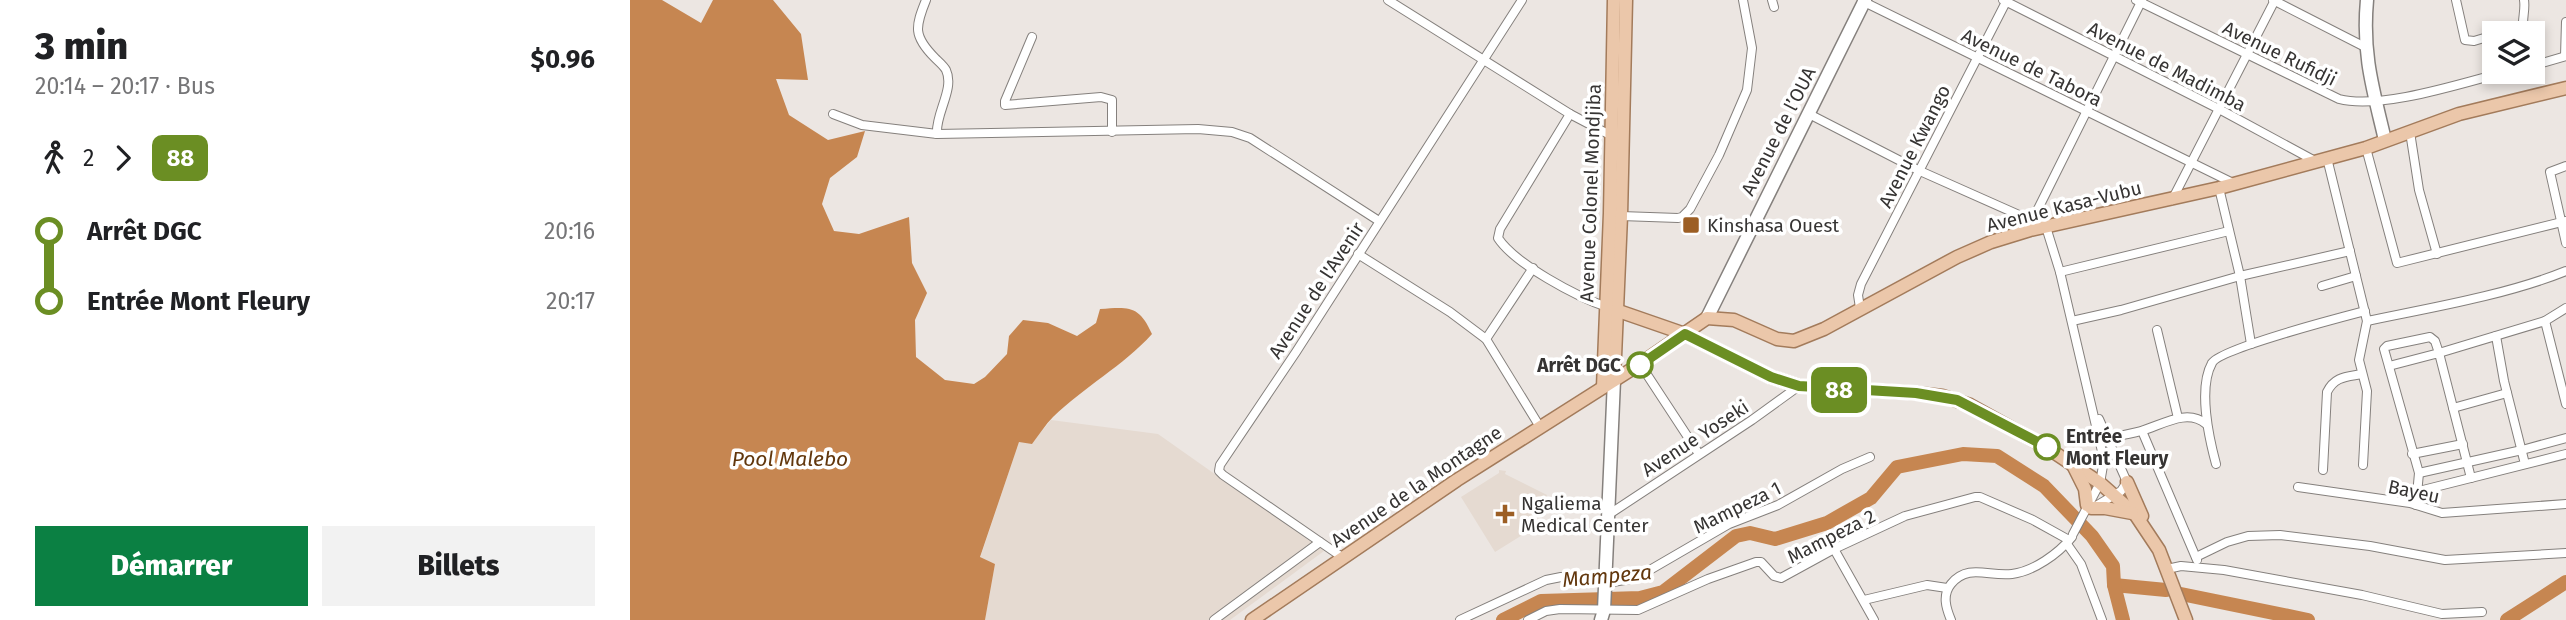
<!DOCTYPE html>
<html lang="fr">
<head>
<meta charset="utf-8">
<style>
	body { margin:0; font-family:"Fira Sans",sans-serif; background:#f2f2f2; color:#202124; height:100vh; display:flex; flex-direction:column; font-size:26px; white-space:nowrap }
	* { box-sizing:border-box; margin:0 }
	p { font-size:23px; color:#757577 }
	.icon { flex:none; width:38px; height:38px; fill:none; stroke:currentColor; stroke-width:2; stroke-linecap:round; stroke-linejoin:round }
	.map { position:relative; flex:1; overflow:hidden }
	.sheet { display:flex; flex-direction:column; background:#fff; width:630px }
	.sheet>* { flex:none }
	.badge { padding:0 14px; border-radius:10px; font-size:24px; line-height:46px }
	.fabs { position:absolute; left:1852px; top:21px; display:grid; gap:14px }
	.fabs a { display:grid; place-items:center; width:63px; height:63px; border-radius:0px; background:#fff; box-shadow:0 4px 10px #0003; font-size:35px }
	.map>.badge { position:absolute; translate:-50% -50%; box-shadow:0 0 0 4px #fff }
	.legs { display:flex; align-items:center; gap:10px; height:77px; padding:0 35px; font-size:23px }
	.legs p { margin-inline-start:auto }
	.headline { display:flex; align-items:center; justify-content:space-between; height:119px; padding:0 35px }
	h1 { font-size:38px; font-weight:800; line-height:52px }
	.primary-button { display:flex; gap:14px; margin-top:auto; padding:14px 35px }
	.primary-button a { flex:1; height:80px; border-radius:0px; background:#0b8043; color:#fff; font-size:28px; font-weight:800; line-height:80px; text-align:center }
	.primary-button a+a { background:#f2f2f2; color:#202124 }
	ul { padding:0 35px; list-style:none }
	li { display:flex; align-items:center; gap:24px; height:70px; font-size:26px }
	li i { display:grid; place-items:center; width:10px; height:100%; margin:0 9px; background:currentColor }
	li i::after { content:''; width:18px; height:18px; margin:-9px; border:5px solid; border-radius:50%; background:#fff }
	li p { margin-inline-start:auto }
	li:first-child i { background:linear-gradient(#0000 50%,currentColor 0) }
	li:last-child i { background:linear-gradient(currentColor 50%,#0000 0) }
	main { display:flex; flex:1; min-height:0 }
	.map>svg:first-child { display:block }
	.built { fill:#e5dad1 }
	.water { fill:#c68651 }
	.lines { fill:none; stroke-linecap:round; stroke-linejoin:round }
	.river { stroke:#c68651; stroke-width:14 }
	.street-casing { stroke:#85807d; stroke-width:10 }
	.secondary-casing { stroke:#85807d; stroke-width:15 }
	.primary-casing { stroke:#a37b5b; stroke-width:15 }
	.street { stroke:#fff; stroke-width:8 }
	.secondary { stroke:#fff; stroke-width:12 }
	.primary { stroke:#ebc7aa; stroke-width:12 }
	.line-1-casing { stroke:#fff; stroke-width:16 }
	.line-1 { stroke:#6b8e23; stroke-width:10 }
	.poi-dot { fill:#9c5e24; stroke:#fff; stroke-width:2.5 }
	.stop-1-dot { fill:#fff; stroke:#6b8e23; stroke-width:3.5 }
	.labels { text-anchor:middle; stroke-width:7; stroke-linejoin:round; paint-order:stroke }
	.street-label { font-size:19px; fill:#363433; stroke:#fff }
	.poi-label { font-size:19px; fill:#363433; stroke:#fff; text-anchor:start }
	.stop-label { font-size:19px; font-weight:bold; fill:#363433; stroke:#fff; text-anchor:end }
	.water-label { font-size:21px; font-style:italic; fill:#62370d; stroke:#fff }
</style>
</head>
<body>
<main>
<section class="sheet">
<div class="headline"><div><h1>3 min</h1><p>20:14 – 20:17 · Bus</p></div><b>$0.96</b></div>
<div class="legs"><svg class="icon" aria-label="walk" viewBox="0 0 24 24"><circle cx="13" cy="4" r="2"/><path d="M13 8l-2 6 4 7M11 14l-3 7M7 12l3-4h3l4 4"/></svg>2<svg class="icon" aria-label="forward" viewBox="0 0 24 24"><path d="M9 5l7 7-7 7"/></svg><b class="badge" style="background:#6b8e23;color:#fff">88</b></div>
<ul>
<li><i style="color:#6b8e23"></i><b>Arrêt DGC</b><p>20:16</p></li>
<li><i style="color:#6b8e23"></i><b>Entrée Mont Fleury</b><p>20:17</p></li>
</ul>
<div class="primary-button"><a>Démarrer</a><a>Billets</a></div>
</section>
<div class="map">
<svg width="1936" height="620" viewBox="0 0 1936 620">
	<rect width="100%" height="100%" fill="#ece6e2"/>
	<g class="built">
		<path d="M421,420L528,434L694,551L600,620H355L365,564L350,558L389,442L402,443Z"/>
		<path d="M869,470L876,471L875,474L917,495L899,531L865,552L831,497L869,473Z"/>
	</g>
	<path class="water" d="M0,0H32L71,23L83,0H143L171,34L178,80L146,79L159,115L198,140L235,131L227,157L200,178L192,204L204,231L229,234L279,217L282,263L297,293L285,320L286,357L315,380L344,384L355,377L377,354L379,336L393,320L418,323L447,336L466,323L470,309C499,307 509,305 522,334C493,366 454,387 423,417C415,425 409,435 402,444L389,442L350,557L365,564L355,620H0Z"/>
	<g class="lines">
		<g class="river">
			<path d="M1484,585L1536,590"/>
			<path d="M1551,594L1678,620"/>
			<path d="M873,620L911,601L1010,598L1033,592L1106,536L1120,533L1145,539L1197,523L1241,498L1267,467L1333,454L1367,456L1414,486L1462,536L1483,566L1484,585L1493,620"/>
			<path d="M1877,620L1936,582"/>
		</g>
		<g class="street-casing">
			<g id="street">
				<path d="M296,0C285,27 283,36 305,58C308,61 314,66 316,70C325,89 305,114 307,134"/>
				<path d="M758,0L940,114L982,136"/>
				<path d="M1142,0L1144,7"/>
				<path d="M1373,0L1589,109L1685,161"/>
				<path d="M1506,0L1709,99C1751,110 1832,83 1875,72"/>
				<path d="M1643,0L1735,47"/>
				<path d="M1826,0L1835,40L1844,41L1864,35"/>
				<path d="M1894,0C1896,12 1890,23 1895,33"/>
				<path d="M1232,1L1603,183"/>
				<path d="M1869,33L1892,26"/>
				<path d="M402,37L375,101V105L471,97L482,100V132"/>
				<path d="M1935,56L1936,22"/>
				<path d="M1902,66L1936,56"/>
				<path d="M203,114L232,125L307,134L568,129L602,132L620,138L749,221"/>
				<path d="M940,114L870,229L868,238C885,264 947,297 977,307"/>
				<path d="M1179,114L1290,171L1416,227L1430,272L1474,460L1470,483L1443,534"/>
				<path d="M1780,132L1789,190L1807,254"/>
				<path d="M1736,148L1767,263L1936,221"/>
				<path d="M1697,158L1737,321L1729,360L1737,391L1733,465"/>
				<path d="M1936,166L1920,172L1936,243"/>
				<path d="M1589,188L1610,276L1621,344"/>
				<path d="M1542,200L1645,0"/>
				<path d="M991,216L1048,218L1052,217L1060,209L1089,155L1117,90L1122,48L1113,0"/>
				<path d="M1402,221L1512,0"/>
				<path d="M728,254L820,312L856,339L910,427"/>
				<path d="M1430,272L1599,231"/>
				<path d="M1692,286L1726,276"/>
				<path d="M1230,308L1228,295L1231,284L1377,0"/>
				<path d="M1442,321L1491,310L1610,276L1720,251"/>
				<path d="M1737,321C1800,308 1877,295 1936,271"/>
				<path d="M1915,321L1936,308"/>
				<path d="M1527,330L1548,418"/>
				<path d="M1866,336L1874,381L1895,464"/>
				<path d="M856,339L903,268"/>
				<path d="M1010,364L1069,454"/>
				<path d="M1759,366L1809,353L1841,478"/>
				<path d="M1823,408L1877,393"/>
				<path d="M1512,431L1567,560"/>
				<path d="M1477,438C1488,436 1500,434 1511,431C1532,425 1557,408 1576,424"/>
				<path d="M1782,454L1833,444"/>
				<path d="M1586,464C1579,438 1568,388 1582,363C1589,349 1712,317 1735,311"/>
				<path d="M1693,470L1697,392C1705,376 1717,377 1732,374"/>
				<path d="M1789,473L1892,450L1936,438"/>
				<path d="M1668,487L1780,503L1812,513L1936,504"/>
				<path d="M1789,491L1936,454"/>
				<path d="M1786,505L1789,473L1754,349L1757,346L1800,337L1805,341L1809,353L1915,321L1936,404"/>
				<path d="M1466,506L1491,491L1497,482L1469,419"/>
				<path d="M978,515L1122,420L1169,386"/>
				<path d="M1437,544L1451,564L1472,620"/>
				<path d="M1204,549L1244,620"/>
				<path d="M712,557L593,475L589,471L590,465L666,352L892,0"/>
				<path d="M1566,557L1597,542L1618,536L1650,535L1740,546L1815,560L1936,553"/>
				<path d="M1537,569L1551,566L1594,570L1732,595L1812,614L1852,612"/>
				<path d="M1234,600L1297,585L1317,588"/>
				<path d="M584,620L690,542"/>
				<path d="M830,620L916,580L931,577L983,582L1006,578L1099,524L1148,505L1212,469L1240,457"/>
				<path d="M898,620L916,611L930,609L1008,610L1078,579L1126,562H1131L1144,576L1151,578L1204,549L1275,516L1345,497H1350L1403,520L1439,540"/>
				<path d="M1321,620C1316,608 1312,595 1321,584C1338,563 1359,577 1382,574C1404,571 1428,554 1442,537"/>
			</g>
		</g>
		<g class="secondary-casing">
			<g id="secondary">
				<path d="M1737,0C1732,54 1743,89 1755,140"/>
				<path d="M1077,318L1235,0"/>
				<path d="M971,620L974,610L984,380"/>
			</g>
		</g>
		<g class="primary-casing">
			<g id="primary">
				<path d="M977,307L1055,334L1141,377L1169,386L1286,393L1312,396L1340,405L1419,449L1470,483L1505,514L1529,550L1556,620"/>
				<path d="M984,380L991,216L996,0"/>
				<path d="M973,387L980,213L984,0"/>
				<path d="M1444,467L1455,489L1457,505"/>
				<path d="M1497,482L1512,516"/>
				<path d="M1461,508H1475L1502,513"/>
				<path d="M622,620L827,480L1010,364L1077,318L1104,320L1147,339L1164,341L1194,329L1327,257L1361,242L1400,230L1589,188L1736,148L1829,114L1936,88"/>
			</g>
		</g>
		<use href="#street" class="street"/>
		<use href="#secondary" class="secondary"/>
		<use href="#primary" class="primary"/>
	</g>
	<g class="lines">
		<g class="line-1-casing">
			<path id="line-1" d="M1010,365L1055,334L1141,377L1169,386L1286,393L1327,400L1417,447"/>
		</g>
		<use href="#line-1" class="line-1"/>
	</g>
	<g class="poi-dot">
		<rect x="1052" y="216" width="18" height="18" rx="3.5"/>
		<path d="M871.5 503.5h7v7h7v7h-7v7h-7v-7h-7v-7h7z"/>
	</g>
	<g class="stop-1-dot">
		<circle cx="1010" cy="365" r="12"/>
		<circle cx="1417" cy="447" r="12"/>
	</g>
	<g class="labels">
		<g class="street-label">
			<text transform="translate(1650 53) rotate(26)" y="7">Avenue Rufidji</text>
			<text transform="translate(1537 66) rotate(27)" y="7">Avenue de Madimba</text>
			<text transform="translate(1402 67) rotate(26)" y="7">Avenue de Tabora</text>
			<text transform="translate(1148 131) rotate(-63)" y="7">Avenue de l’OUA</text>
			<text transform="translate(1284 146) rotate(-63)" y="7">Avenue Kwango</text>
			<text transform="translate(960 193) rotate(-88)" y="7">Avenue Colonel Mondjiba</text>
			<text transform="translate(1434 206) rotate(-14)" y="7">Avenue Kasa-Vubu</text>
			<text transform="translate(686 290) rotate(-57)" y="7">Avenue de l'Avenir</text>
			<text transform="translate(1065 438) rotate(-33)" y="7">Avenue Yoseki</text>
			<text transform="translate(786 486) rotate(-34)" y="7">Avenue de la Montagne</text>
			<text transform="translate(1784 491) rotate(12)" y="7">Bayeu</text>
			<text transform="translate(1107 507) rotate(-26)" y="7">Mampeza 1</text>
			<text transform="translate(1201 536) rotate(-27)" y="7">Mampeza 2</text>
		</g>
		<g class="poi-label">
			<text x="1077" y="232">Kinshasa Ouest</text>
			<text x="891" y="510">Ngaliema<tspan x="891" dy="22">Medical Center</tspan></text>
		</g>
		<g class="stop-label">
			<text x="991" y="372">Arrêt DGC</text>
			<text x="1436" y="443" text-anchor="start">Entrée<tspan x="1436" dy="22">Mont Fleury</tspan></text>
		</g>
		<g class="water-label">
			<text x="160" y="466">Pool Malebo</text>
			<text transform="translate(977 576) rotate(-5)" y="7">Mampeza</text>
		</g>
	</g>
</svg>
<div class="fabs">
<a><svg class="icon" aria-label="layers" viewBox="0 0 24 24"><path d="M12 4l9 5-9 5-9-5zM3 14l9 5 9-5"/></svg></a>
</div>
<b class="badge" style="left:1209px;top:390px;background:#6b8e23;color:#fff">88</b>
</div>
</main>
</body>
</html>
